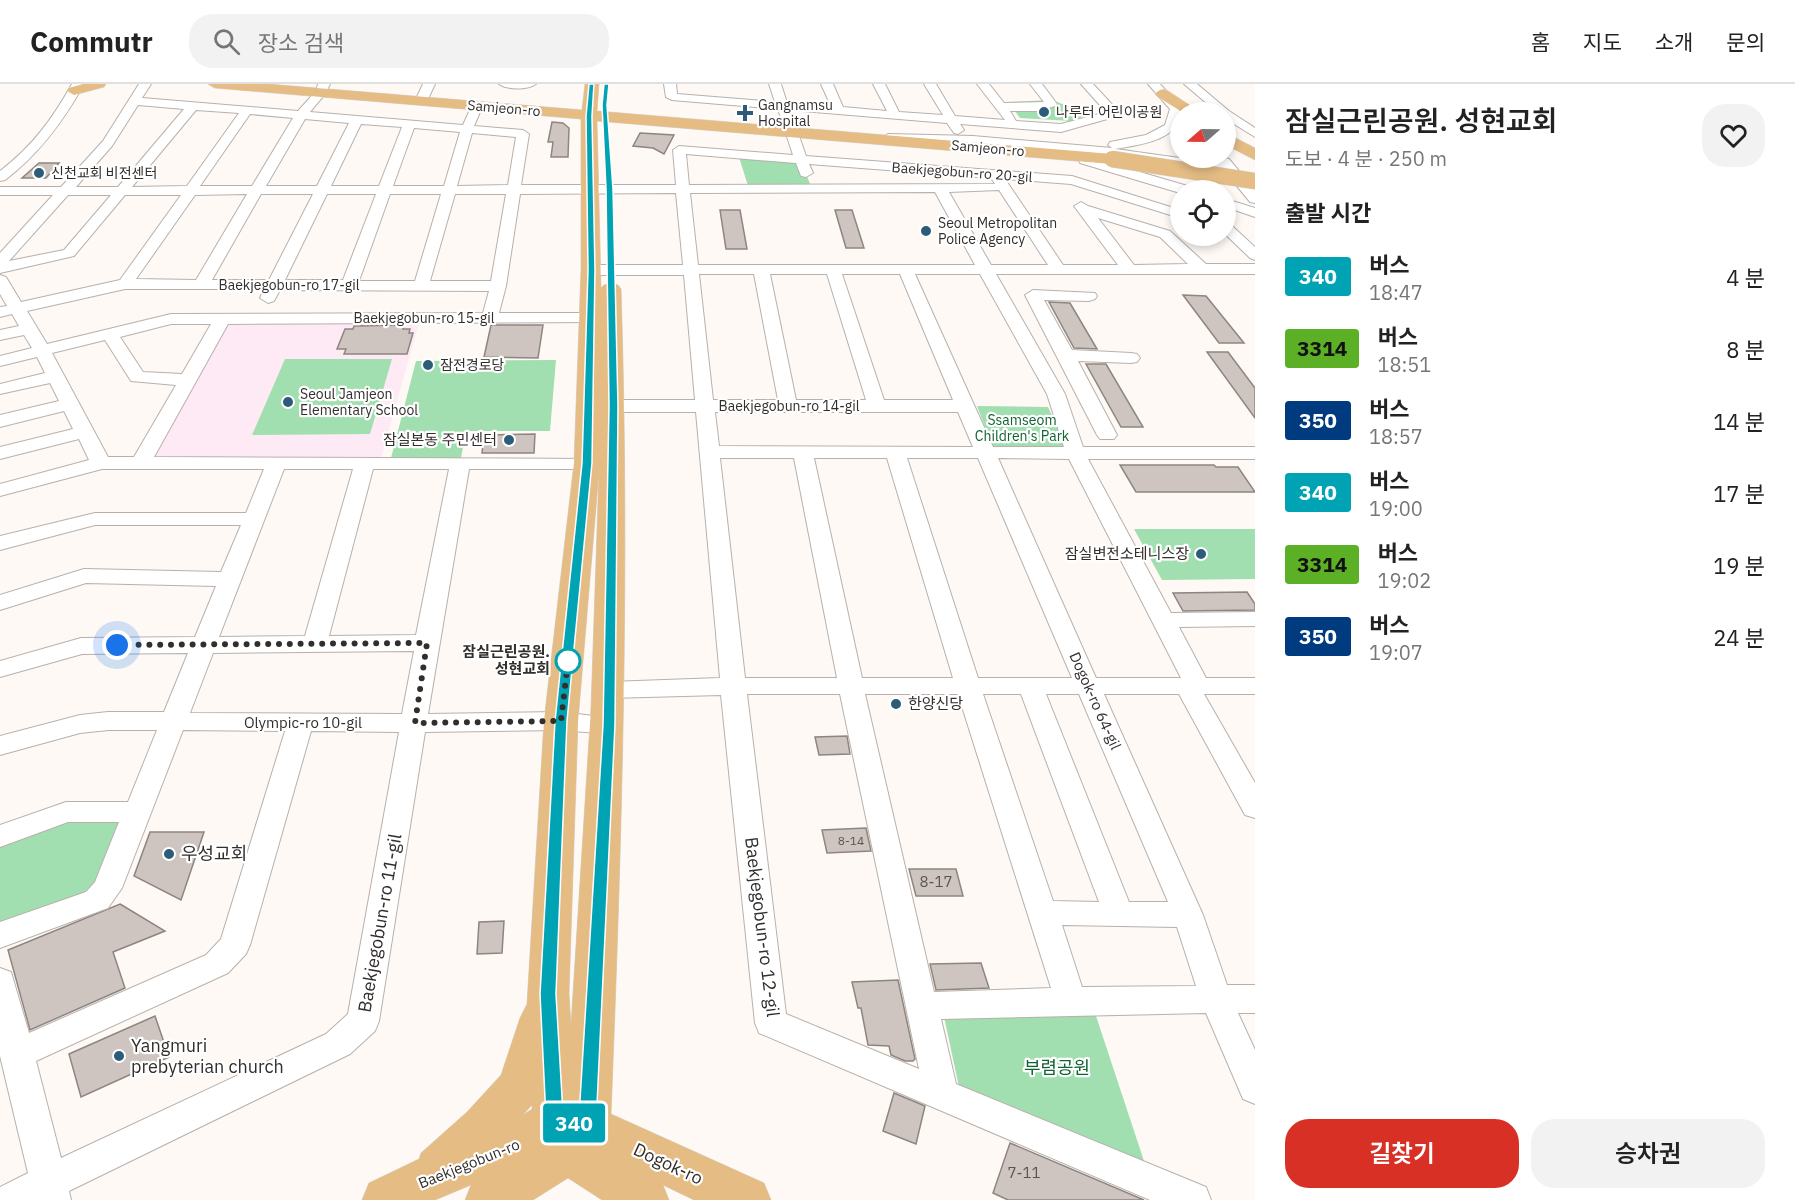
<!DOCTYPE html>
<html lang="ko">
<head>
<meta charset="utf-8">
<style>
	body { margin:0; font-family:"IBM Plex Sans","Noto Sans KR",sans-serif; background:#f2f2f2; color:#222; height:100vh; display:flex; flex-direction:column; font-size:22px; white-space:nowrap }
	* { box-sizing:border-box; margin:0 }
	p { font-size:20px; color:#767676 }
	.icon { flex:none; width:33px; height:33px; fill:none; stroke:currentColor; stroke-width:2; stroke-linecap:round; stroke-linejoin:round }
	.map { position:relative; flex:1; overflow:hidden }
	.panel { display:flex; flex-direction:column; background:#fff; width:540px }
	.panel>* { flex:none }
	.badge { padding:0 12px; border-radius:4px; font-size:21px; line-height:39px }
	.needle { width:39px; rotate:250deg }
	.controls { position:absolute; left:1170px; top:18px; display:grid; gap:12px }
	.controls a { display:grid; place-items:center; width:66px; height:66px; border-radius:50%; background:#fff; box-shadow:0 3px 9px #0003; font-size:30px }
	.you { position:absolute; width:30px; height:30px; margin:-15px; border:4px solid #fff; border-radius:50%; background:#1a73e8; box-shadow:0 0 0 9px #1a73e833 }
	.map>.badge { position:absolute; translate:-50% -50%; box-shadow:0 0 0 3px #fff }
	h2 { padding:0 30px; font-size:22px; line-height:54px }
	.round { display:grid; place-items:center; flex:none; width:63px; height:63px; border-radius:24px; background:#f2f2f2 }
	.overview { display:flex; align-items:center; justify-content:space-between; height:102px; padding:0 30px }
	h1 { font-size:28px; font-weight:600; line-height:45px }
	.cta { display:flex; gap:12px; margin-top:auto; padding:12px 30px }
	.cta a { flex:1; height:69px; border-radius:24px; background:#d93025; color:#fff; font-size:24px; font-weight:600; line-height:69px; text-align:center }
	.cta a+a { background:#f2f2f2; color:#222 }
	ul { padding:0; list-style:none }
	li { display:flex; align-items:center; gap:18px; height:72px; padding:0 30px }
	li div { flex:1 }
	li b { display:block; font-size:22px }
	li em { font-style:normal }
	li .badge { min-width:66px; font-weight:700; text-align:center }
	header { display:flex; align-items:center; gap:36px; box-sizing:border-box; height:84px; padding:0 30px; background:#fff; border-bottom:2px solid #e0e0e0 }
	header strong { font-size:28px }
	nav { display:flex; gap:33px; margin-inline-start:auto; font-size:21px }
	.search { width:420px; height:54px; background:#f2f2f2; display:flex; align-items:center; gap:15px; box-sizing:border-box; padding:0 21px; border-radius:24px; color:#767676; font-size:22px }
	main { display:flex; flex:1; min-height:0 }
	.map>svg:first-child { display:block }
	.education { fill:#fdeaf4 }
	.green { fill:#a1dfb0 }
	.building { fill:#cec5c0; stroke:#8d8580; stroke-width:1.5 }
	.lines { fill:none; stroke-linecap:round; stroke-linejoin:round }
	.minor-casing { stroke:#b8b0ab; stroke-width:2 }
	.major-casing { stroke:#d6d5d5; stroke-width:1 }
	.minor { fill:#fff; fill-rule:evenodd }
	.major { fill:#e4bc84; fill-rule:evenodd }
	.major-bridge-casing { stroke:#d6d5d5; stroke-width:17; stroke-linecap:butt }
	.major-bridge { stroke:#e4bc84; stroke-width:16 }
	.line { fill:#00a3b4; stroke:#fff; stroke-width:1.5 }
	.walk { stroke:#322e2c; stroke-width:6; stroke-dasharray:0 10.8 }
	.poi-dot { fill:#2d5c7b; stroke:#fff; stroke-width:2 }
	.stop-dot { fill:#fff; stroke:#00a3b4; stroke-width:3 }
	.labels { text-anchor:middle; stroke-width:4.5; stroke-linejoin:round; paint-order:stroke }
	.number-label { font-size:12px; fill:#595451 }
	.far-poi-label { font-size:14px; fill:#322e2c; stroke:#fff; text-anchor:start }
	.far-street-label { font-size:14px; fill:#322e2c; stroke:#fff }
	.far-park-label { font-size:14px; fill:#116333; stroke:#fff }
	.poi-label { font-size:15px; fill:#322e2c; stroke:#fff; text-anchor:end }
	.stop-label { font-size:15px; font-weight:bold; fill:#322e2c; stroke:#fff; text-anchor:end }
	.street-label { font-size:15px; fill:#322e2c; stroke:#fff }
	.near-number-label { font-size:15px; fill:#595451 }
	.near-poi-label { font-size:18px; fill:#322e2c; stroke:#fff; text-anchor:start }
	.near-street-label { font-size:18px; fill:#322e2c; stroke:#fff }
	.near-park-label { font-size:18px; fill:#116333; stroke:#fff }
</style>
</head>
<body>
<header>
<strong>Commutr</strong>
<div class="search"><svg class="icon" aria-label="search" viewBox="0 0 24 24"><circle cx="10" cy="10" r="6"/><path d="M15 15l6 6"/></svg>장소 검색</div>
<nav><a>홈</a><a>지도</a><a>소개</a><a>문의</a></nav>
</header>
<main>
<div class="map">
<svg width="1255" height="1116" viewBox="0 0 1255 1116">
	<rect width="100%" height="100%" fill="#fef9f5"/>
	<path class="education" d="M419,239L381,374L148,375L221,243L235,240Z"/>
	<g class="green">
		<path d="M1051,16L1091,30L1071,37L1020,34L1008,18Z"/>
		<path d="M738,70L800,75L812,105H749Z"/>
		<path d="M285,275H392L370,350L252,351Z"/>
		<path d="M556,276L550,347H466L461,374H391L416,277Z"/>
		<path d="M977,322L1048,323L1068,366L993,364Z"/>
		<path d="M1134,445H1255V495L1162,496Z"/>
		<path d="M126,732L95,798L78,814L0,843V756L61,733Z"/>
		<path d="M943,928L1096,932L1144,1077L959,1003Z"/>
	</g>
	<g class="building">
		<path d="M552,38L563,39L569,44L568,73H551L553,58H548Z"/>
		<path d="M640,49L674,51L664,70L653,64L633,62Z"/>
		<path d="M39,79H59L46,94H22Z"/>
		<path d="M720,126H740L747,165H726Z"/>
		<path d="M835,126H852L864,164H846Z"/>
		<path d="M1183,211L1206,212L1244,259H1219Z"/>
		<path d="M1049,218L1070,219L1097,265L1074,264Z"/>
		<path d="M404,241L403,245H410L409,249H413L407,270H344L346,265H337L345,245H353L354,242Z"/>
		<path d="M491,241H543L538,274L484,273Z"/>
		<path d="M1207,268H1228L1255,304V334Z"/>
		<path d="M1086,280H1106L1143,343H1121Z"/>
		<path d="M535,350L534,369H482L484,351Z"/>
		<path d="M1120,381H1214L1216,383H1238L1255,408H1136Z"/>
		<path d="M1247,508L1255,520V526L1183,527L1173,509Z"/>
		<path d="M847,652L850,670L819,671L815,653Z"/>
		<path d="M866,744L871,767L827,769L822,746Z"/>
		<path d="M150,748H204L181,816L134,792Z"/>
		<path d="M909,785H956L963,812H916Z"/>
		<path d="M120,820L165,847L113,868L125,904L30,946L8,866Z"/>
		<path d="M504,837L502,869L477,870L479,838Z"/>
		<path d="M981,879L989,904L936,906L930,880Z"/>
		<path d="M898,896L915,975L913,977H905L891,971L889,962L868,961L861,924H858L852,898Z"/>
		<path d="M155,932L169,973L81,1013L69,970Z"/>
		<path d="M894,1009L925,1022L916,1060L883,1047Z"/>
		<path d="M1010,1059L1144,1116H1008L993,1109Z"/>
	</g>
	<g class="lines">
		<g class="minor-casing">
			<g id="minor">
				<path d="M72,0H84C63,38 39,70 5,96L0,97V87C32,63 53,34 72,0Z"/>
				<path d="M139,0H151L142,14L298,27L316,7L318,0H330L325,10L310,28L463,41L473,19H481L483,21L474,42L523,46L529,50L521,101H676L673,66L679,62L793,71L778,25L672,16L666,13L664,0H676L677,10L775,18L769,0H781L787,19L831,22L821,0H833L843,23L887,27L873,0H885L899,28L943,31L924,0H936L955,32L1005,36L977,0H989L1004,19L1044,18L1030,0H1042L1057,20L1055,22L1038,27H1010L1016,37L1061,40L1106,28L1081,0H1093L1120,29L1118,32L1061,48L960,40L964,46L958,50L954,49L947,39L790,26L806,72L1072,92L1180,126V134L1071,100L1005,95L1063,181H1118L1074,122L1081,118L1088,122L1170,147L1206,180H1255V190H996L1065,310L1083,363H1255V375H1088L1171,529L1255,528V542L1179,543L1206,594H1255V610H1204L1255,699V734L1245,731L1179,610H1104L1203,831L1227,901H1255V929H1238L1255,966V1020L1243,1015L1206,929L941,935L956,1000L1206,1103L1211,1116H1150L759,949L755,939L721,611L609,614L600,612L596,606L600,600L609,598L720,594L696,328H614L607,326L605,322L607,318L614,316H695L684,191H591L583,186L591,181H683L676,109L520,110L506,202L499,229H590L596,230L598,234L596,238L228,240L154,373L594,375L597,379L594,383L587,385H469L428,630L561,628L618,635L622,641L618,647L609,650L561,646L425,648L379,937L375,947L350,970L69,1107L71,1116H0V1103L28,1089L0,972V884L11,888L29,949L206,871L221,855L285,647L183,646L122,804L108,824L0,864V838L86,808L95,798L119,738H68L0,763V741L66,718H128L157,646H108L80,649L0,671V652L80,631L108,628H164L188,569L82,570L0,593V577L81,554L195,553L216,502L86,499L0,526V511L84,485L221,488L241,441H95L0,466V452L95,429H246L264,385H102L0,412V400L89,376L79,355L0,375V363L73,345L64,327L0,343V331L59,317L50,299L0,310V300L45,289L37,273L0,282V272L32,264L24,251L0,256V246L19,242L12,230L0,233V223L7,222L0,210V191L6,193L21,218L120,196L181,111H125L74,172L0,189V169L53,111H0V103H61L103,57ZM138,21L184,25L118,103H76L112,62ZM196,26L239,29L187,102L132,103ZM250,30L293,34L252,102H200ZM305,35L349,39L317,102H266ZM361,40L402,43L379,102H331ZM414,44L460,48L444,102H393ZM472,49L516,53L508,101L457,102ZM686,70L796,79L801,92L806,93L813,89L809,80L991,94L995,100L689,101ZM999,106L1048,181H991L949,108ZM935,108L975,181H698L690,109ZM247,110L196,196L136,195L195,111ZM261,110H313L269,196H212ZM327,110H376L343,196H285ZM390,110H441L415,197H359ZM455,110H506L491,197H430ZM68,111H111L64,166L9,177ZM1098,134L1160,153L1188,180L1134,181ZM699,190H754L778,316H713ZM770,190H827L866,316H796ZM842,190H900L953,316H884ZM915,190H980L1047,310L1064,363H993ZM125,205H264L260,214L268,219L274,217L280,206L489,207L483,229L171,230L47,260L27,227ZM171,240H211L182,290L143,288L120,253ZM105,256L131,297L176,301L134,373H108L52,269ZM715,328H958L973,363L719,362ZM720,374H794L837,594H745ZM814,374H887L953,594H862ZM907,374H978L1072,594H978ZM998,374L1069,375L1181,594H1096ZM284,385H353L305,552L219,553ZM373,385H449L416,551L329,552ZM414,567L402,630L190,629L213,569ZM747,610H840L919,985L786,930ZM865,610H958L1051,904L934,908ZM983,610H1021L1099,818L1053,817ZM1046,610H1079L1168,818H1129ZM311,647L399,648L348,930L326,950L61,1074L36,977L228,889L246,870L250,861ZM1062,841L1177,843L1196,902L1082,903Z"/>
				<path d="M423,0H435L427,17L421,20L415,17Z"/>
				<path d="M499,0H536C528,6 507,6 499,0Z"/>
				<path d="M1148,0H1160L1185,28H1180C1180,57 1137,61 1115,65C1143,68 1202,80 1224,74L1229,75L1255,106V119L1250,118L1223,85C1112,71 1001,59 888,58L882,54L888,50L973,52L1112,64L1108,61L1110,58L1146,51L1165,41L1170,25Z"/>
				<path d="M1184,0H1197L1229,27L1255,44V53L1226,35V28H1217Z"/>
				<path d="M1085,72L1191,103L1193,106H1180V109L1080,79L1079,76L1080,73Z"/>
				<path d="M1226,115L1255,124V133L1226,123Z"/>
				<path d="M1226,140L1231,141L1255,163V176L1250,174L1226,151Z"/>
				<path d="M1033,206L1095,209L1097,212L1095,215L1089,217L1044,216L1072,266L1131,269L1137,270L1140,274L1137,278L1131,279L1078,277L1117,351L1114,355H1100L1097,351L1025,211Z"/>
			</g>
		</g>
		<g class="major-casing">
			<g id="major">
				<path d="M83,0H106L104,3L74,11L67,7L69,4Z"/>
				<path d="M208,0H268L582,26L585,0H599L597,27L1112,70L1118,71L1120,75L1118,79L1112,80L597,37L601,204L604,201L611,199L618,201L621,205C630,480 622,755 611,1030L764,1099L771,1116H694L663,1101L669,1116H602L568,1094L533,1116H465L471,1101L435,1116H362L369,1099L419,1075L421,1069L467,1028L501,991L520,934L527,920L544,637L574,379L581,186V35L215,4ZM599,388L591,624L571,941L569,910L578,637ZM532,1021V1025L523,1031Z"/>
				<path d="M1163,5L1168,7L1200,28H1182L1158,13L1155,10L1158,7Z"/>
				<path d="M1226,49L1255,64V76L1226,61Z"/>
			</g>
		</g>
		<use href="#minor" class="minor"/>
		<use href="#major" class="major"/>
		<g class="major-bridge-casing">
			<path id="major-bridge" d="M1112,75L1255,97"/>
		</g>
		<use href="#major-bridge" class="major-bridge"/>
	</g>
	<path class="line" d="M589,0H594L592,32L595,186L592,379L567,637L556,910L563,1029L579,1032L603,641L609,322L606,105L602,21L604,0H609L607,21L613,105L618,322L615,641L596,1042L593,1048C581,1052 561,1045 549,1041L546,1035L540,910L555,637L582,379L588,186L586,32Z"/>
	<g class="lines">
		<path class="walk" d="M117,561L427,559L415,639L561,637L569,568L568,577"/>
	</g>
	<g class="poi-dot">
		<circle cx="1044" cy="28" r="6"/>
		<path d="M742 20h6v6h6v6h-6v6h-6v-6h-6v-6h6z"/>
		<circle cx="39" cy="89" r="6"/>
		<circle cx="926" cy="147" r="6"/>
		<circle cx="428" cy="281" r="6"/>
		<circle cx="288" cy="318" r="6"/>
		<circle cx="509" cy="356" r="6"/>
		<circle cx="1201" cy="470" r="6"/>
		<circle cx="896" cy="620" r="6"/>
		<circle cx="169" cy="770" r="6"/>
		<circle cx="119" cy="972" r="6"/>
	</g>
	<circle class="stop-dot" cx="568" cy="577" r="12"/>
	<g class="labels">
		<g class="number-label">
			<text x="851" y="761">8-14</text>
		</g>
		<g class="far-poi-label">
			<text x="758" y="26">Gangnamsu<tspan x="758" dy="16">Hospital</tspan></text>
			<text x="1056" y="33">나루터 어린이공원</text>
			<text x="51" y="94">신천교회 비전센터</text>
			<text x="938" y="144">Seoul Metropolitan<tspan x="938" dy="16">Police Agency</tspan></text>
			<text x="440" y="286">잠전경로당</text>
			<text x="300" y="315">Seoul Jamjeon<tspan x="300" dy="16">Elementary School</tspan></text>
		</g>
		<g class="far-street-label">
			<text transform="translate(504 24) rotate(5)" y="5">Samjeon-ro</text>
			<text transform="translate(988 64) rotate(5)" y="5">Samjeon-ro</text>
			<text transform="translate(962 88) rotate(4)" y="5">Baekjegobun-ro 20-gil</text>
			<text x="289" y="206">Baekjegobun-ro 17-gil</text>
			<text x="424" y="239">Baekjegobun-ro 15-gil</text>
			<text x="789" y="327">Baekjegobun-ro 14-gil</text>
		</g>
		<g class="far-park-label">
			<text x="1022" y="341">Ssamseom<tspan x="1022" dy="16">Children's Park</tspan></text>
		</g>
		<g class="poi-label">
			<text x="497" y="361">잠실본동 주민센터</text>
			<text x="1189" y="475">잠실변전소테니스장</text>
			<text x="908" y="625" text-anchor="start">한양신당</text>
		</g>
		<g class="stop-label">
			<text x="550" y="573">잠실근린공원.<tspan x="550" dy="17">성현교회</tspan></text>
		</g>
		<g class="street-label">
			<text transform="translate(1095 617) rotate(66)" y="5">Dogok-ro 64-gil</text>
			<text x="303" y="644">Olympic-ro 10-gil</text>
			<text transform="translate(469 1080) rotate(-22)" y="5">Baekjegobun-ro</text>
		</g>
		<g class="near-number-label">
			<text x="936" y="803">8-17</text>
			<text x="1024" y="1094">7-11</text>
		</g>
		<g class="near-poi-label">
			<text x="181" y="776">우성교회</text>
			<text x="131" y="968">Yangmuri<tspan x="131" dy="21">prebyterian church</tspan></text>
		</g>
		<g class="near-street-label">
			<text transform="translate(380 839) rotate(-80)" y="6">Baekjegobun-ro 11-gil</text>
			<text transform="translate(762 843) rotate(83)" y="6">Baekjegobun-ro 12-gil</text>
			<text transform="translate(668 1080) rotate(25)" y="6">Dogok-ro</text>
		</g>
		<g class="near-park-label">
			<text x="1057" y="990">부렴공원</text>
		</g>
	</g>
</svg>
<div class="controls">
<a><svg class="needle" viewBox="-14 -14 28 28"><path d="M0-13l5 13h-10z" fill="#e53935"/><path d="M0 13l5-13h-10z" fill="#767676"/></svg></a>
<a><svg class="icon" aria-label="locate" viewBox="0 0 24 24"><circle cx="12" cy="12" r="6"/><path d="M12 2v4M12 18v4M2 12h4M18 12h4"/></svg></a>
</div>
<div class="you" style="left:117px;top:561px"></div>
<b class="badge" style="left:574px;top:1039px;background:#00a3b4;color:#fff">340</b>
</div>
<section class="panel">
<div class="overview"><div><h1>잠실근린공원. 성현교회</h1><p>도보 · 4 분 · 250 m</p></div><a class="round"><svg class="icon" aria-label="heart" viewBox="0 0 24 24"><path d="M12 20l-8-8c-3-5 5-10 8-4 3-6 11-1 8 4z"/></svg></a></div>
<h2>출발 시간</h2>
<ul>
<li><span class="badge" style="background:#00a3b4;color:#fff">340</span><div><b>버스</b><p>18:47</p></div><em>4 분</em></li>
<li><span class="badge" style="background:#5bb025;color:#111">3314</span><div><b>버스</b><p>18:51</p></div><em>8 분</em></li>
<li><span class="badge" style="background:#003b80;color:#fff">350</span><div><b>버스</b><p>18:57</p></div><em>14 분</em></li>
<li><span class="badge" style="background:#00a3b4;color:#fff">340</span><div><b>버스</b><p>19:00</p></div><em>17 분</em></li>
<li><span class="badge" style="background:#5bb025;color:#111">3314</span><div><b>버스</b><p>19:02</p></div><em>19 분</em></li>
<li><span class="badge" style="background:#003b80;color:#fff">350</span><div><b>버스</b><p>19:07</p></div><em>24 분</em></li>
</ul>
<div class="cta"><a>길찾기</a><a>승차권</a></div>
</section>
</main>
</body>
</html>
